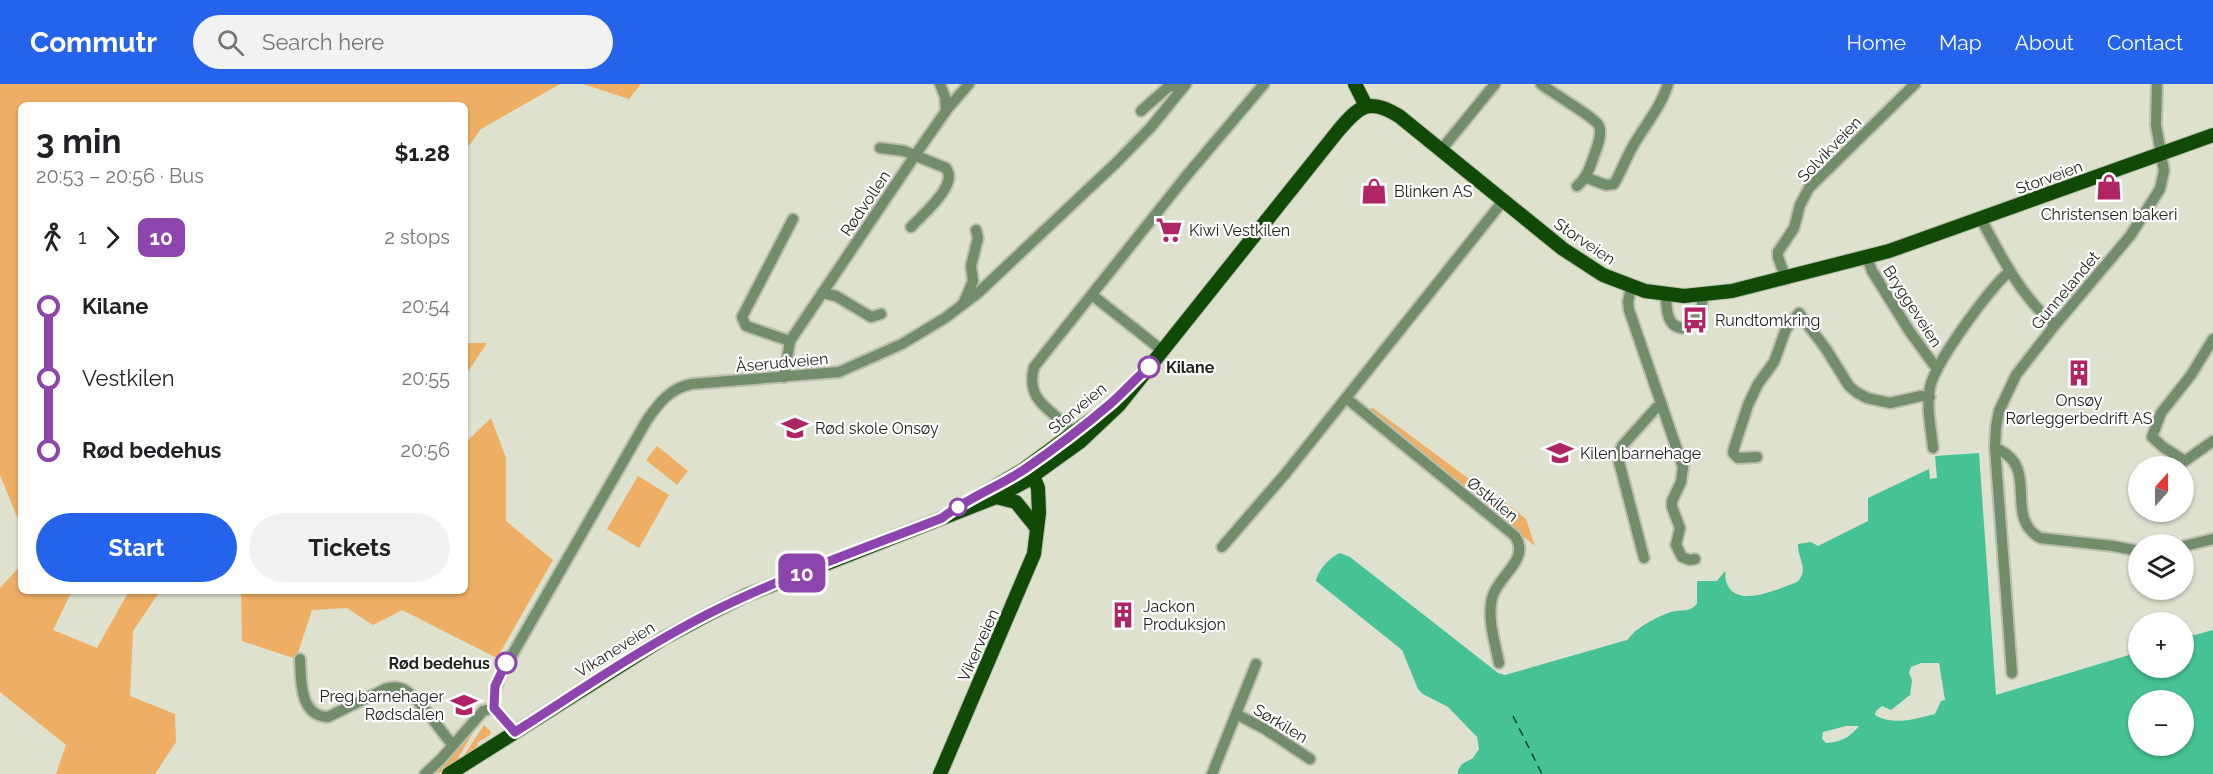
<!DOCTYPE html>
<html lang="en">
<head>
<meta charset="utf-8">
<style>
	body { margin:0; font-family:Raleway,sans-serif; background:#f2f2f2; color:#202124; height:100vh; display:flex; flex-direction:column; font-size:22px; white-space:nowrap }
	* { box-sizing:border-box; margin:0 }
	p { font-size:20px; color:#757577 }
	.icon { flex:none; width:33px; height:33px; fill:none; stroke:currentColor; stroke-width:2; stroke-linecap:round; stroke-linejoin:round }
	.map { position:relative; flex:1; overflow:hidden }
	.panel { position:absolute; left:18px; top:18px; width:450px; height:492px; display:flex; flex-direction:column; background:#fff; border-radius:9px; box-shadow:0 2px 4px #0004 }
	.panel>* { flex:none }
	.badge { padding:0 12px; border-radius:9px; font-size:21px; line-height:39px }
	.needle { width:39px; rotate:21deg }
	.tools { position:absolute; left:2128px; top:372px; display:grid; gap:12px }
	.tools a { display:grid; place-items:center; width:66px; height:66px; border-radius:50%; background:#fff; box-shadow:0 2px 4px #0004; font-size:30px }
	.map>.badge { position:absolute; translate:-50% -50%; box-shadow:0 0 0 3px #fff }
	.legs { display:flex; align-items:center; gap:9px; height:66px; padding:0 18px; font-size:20px }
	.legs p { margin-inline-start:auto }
	.summary { display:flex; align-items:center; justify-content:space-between; height:102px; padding:0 18px }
	h1 { font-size:33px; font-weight:700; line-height:45px }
	.cta { display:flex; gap:12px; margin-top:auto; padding:12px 18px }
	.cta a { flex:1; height:69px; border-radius:36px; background:#2563eb; color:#fff; font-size:24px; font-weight:700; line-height:69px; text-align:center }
	.cta a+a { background:#f2f2f2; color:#202124 }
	ul { padding:0 18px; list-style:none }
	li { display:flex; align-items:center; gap:21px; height:72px; font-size:22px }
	li i { display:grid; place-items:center; width:9px; height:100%; margin:0 8px; background:currentColor }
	li i::after { content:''; width:15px; height:15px; margin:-8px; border:4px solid; border-radius:50%; background:#fff }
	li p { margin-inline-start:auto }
	li:first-child i { background:linear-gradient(#0000 50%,currentColor 0) }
	li:last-child i { background:linear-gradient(currentColor 50%,#0000 0) }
	header { display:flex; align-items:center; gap:36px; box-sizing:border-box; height:84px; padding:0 30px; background:#2563eb; color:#fff }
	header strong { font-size:28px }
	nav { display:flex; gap:33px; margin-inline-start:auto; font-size:21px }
	.search { width:420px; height:54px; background:#f2f2f2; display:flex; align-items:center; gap:15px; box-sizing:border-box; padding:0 21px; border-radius:33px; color:#757577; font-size:22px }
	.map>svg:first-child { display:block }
	.green { fill:#eeaf64 }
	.water { fill:#46c294; fill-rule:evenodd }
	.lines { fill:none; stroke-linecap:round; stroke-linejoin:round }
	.ferry { stroke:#0b402e; stroke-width:1.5; stroke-dasharray:8 6; stroke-linecap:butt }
	.minor-casing { stroke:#bbbfae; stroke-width:14 }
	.major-casing { stroke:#bbbfae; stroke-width:16 }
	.minor { stroke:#718d6c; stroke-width:10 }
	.major { stroke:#114907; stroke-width:14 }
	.line-1-casing { stroke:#fff; stroke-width:14 }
	.line-1 { stroke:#8e44ad; stroke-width:9 }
	.stop-1-dot { fill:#fff; stroke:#8e44ad; stroke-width:3 }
	.labels { text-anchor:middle; stroke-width:4.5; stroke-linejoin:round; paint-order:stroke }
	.street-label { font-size:16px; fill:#22231c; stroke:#fff }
	.poi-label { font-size:16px; fill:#22231c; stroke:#fff; text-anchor:start }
	.stop-label { font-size:16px; font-weight:bold; fill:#22231c; stroke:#fff; text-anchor:start }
</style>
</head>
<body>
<header>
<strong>Commutr</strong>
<div class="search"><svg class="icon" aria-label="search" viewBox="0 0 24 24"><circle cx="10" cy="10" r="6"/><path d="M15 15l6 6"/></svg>Search here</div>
<nav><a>Home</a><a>Map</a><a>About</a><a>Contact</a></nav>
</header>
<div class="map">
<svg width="2213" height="690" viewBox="0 0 2213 690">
	<rect width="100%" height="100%" fill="#dde1ce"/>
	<g class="green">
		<path d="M0,0H560L481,45L465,67V21H21V439L19,438L0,391Z"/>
		<path d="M583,0H641L629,15Z"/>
		<path d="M465,259H487L465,292Z"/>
		<path d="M1373,324L1480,403L1467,409L1367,326Z"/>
		<path d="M491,334L506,374V437L553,476L497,574L402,526L373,541L347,524L312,526L296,575L242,557L241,507H465V359Z"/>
		<path d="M657,362L688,387L677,401L646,376Z"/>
		<path d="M638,392L669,411L639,464L607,445Z"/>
		<path d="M1484,406L1501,415L1526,435L1535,462L1478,417Z"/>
		<path d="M21,481V507H72L53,546L97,564L129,507H160L133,547L130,612L175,630L176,658L155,690H56L66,661L0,608V504Z"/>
		<path d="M481,635L458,674L463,673L484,641L491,648L490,651L477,659L478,661C466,675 449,690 430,690Z"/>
	</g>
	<path class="water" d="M1979,369L1996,611L2139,568V584H2184V554L2213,546V690H1458V686L1462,680L1473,674L1479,665L1477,653L1448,623L1423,610L1418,605L1402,566L1316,497C1318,486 1330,473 1340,469L1350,473L1498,589L1505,591L1627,556C1631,553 1632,549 1637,546C1646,539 1659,532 1671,528C1681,525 1689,529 1697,520V497H1717L1725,487C1726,490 1725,494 1726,497C1734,527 1780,504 1797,498C1810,486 1797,473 1798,460L1811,458L1818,462L1868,437V414L1929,385L1930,395L1937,394L1935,372ZM1921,579H1939L1945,616L1941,617L1935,630C1915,635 1893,642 1875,631L1876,627L1882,622L1891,626L1910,611L1912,596L1909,589L1911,583ZM2139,616H2184V662H2139ZM1846,642H1859C1849,654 1841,658 1826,659L1822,655L1823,648Z"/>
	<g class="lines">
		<path class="ferry" d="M1513,632L1542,690"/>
		<g class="minor-casing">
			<g id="minor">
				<path d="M940,0L945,13L946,27"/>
				<path d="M1541,0C1552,9 1596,34 1599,42C1602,50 1598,61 1595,69C1590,82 1588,93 1577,102"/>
				<path d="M1141,27L1168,3L1183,0"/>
				<path d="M880,64L904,67L946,84C959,101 923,130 911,143"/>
				<path d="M1441,66L1495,0"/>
				<path d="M1587,94L1606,101L1614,100C1621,88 1626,74 1633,62C1645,41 1661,23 1668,0"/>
				<path d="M1981,135C2001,172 2021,213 2055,241"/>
				<path d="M1867,174L1872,187L1910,248L1937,285"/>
				<path d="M1786,195L1778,173V168L1794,144L1800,121L1809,104L1915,0"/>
				<path d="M1631,203L1628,218L1629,226L1683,383L1681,398L1672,417V423L1680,444L1676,461L1682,473L1690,476L1695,475"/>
				<path d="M822,209L836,212L871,233L881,230"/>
				<path d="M1666,210C1666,226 1667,246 1687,244L1701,228L1703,211"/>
				<path d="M1092,211L1163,267"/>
				<path d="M964,218L973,197L971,182L978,154L976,146"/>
				<path d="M2213,255L2191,291L2161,329L2152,353L2163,363L2185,377L2213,357"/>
				<path d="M790,257L746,242L742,233L793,135"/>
				<path d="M784,293L790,257L916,70L948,24L969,0"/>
				<path d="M1346,314L1515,452C1531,476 1498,491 1492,514C1487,535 1495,558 1499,579"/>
				<path d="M1071,346C1051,325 1025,317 1034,283L1187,91L1264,0"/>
				<path d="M1933,364C1931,344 1926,322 1930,303C1936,277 1989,205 2010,187"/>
				<path d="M1995,364C2042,382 2002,432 2040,454L2113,462L2139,467"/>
				<path d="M1757,373L1738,374L1733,369L1734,364L1748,321L1758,300L1774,278L1786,245L1799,229L1826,265L1849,302L1856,308L1867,314L1890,319L1921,312L1930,313"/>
				<path d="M2184,462L2213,455"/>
				<path d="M1222,463L1286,389L1503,117"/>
				<path d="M1644,474L1618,374L1622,362L1656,324L1662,321"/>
				<path d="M300,575C301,595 299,632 328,633L385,605C391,603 397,602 403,605C419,613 440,647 453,661"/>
				<path d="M2012,589L1995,364L1996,343L1999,327L2016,291L2055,241L2130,152L2160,105L2164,87L2156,41L2157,0"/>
				<path d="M1236,630L1265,645L1310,675"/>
				<path d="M515,648L494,624V609L500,592L647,336C659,319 670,304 692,300L839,288L902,260L945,234L978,209L1116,79L1151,43L1186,0"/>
				<path d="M425,690L441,675L483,627L494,624"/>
				<path d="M1212,690L1256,580"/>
			</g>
		</g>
		<g class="major-casing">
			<g id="major">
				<path d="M1355,0L1366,22"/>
				<path d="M996,413L1016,418L1036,443"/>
				<path d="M972,416L1023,386L1095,333"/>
				<path d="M449,690L664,554L707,531L747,511L996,413L1024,398L1081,357L1119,321L1338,47C1359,22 1369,13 1399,32L1563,165L1603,191L1645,207L1684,212L1732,207L1889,167L2213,51"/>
				<path d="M940,690L1034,470L1039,429L1038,404L1033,392L1023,386"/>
			</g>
		</g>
		<use href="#minor" class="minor"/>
		<use href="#major" class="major"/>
	</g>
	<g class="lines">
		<g class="line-1-casing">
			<path id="line-1" d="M506,579L495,602L494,624L515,648C578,608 640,565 706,531C781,493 863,465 942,434C967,414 998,403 1025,385C1054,365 1082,344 1109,321C1123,309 1135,295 1149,283"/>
		</g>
		<use href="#line-1" class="line-1"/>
	</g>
	<defs>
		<g id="shop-bare" transform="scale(2.07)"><path d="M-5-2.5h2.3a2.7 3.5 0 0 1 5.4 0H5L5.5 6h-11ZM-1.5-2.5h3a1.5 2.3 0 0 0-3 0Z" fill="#ae2464" stroke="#fff" stroke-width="2.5" paint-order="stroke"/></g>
		<g id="supermarket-bare" transform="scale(2.07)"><path d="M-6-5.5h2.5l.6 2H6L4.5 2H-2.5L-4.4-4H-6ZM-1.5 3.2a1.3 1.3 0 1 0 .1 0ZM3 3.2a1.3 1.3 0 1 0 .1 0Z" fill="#ae2464" stroke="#fff" stroke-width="2.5" paint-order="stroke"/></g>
		<g id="bus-bare" transform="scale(2.07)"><path d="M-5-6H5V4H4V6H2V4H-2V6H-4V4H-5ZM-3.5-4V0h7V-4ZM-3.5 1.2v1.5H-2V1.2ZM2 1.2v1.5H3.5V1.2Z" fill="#ae2464" stroke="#fff" stroke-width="2.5" paint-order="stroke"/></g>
		<g id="building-bare" transform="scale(2.07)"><path d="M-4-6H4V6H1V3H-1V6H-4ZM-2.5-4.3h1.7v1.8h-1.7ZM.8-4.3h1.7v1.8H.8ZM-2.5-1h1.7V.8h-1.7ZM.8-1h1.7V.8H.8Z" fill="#ae2464" stroke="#fff" stroke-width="2.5" paint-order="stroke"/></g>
		<g id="school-bare" transform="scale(2.07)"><path d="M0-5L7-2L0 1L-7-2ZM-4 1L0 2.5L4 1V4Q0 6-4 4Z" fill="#ae2464" stroke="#fff" stroke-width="2.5" paint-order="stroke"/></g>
	</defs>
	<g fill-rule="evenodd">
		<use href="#shop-bare" x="2109" y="103"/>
		<use href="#shop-bare" x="1374" y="107"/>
		<use href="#supermarket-bare" x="1169" y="146"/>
		<use href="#bus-bare" x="1695" y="236"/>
		<use href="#building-bare" x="2079" y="289"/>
		<use href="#school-bare" x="795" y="344"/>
		<use href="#school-bare" x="1560" y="369"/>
		<use href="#building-bare" x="1123" y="531"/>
		<use href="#school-bare" x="464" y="621"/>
	</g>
	<g class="stop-1-dot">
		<circle cx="1149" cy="283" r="10"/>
		<circle cx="958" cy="423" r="8"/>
		<circle cx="506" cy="579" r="10"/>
	</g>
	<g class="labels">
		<g class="street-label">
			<text transform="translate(1829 65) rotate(-46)" y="6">Solvikveien</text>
			<text transform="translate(2049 93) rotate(-20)" y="6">Storveien</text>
			<text transform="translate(865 119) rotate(-56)" y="6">Rødvollen</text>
			<text transform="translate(1585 157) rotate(34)" y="6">Storveien</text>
			<text transform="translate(2065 206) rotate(-50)" y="6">Gunnelandet</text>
			<text transform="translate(1913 222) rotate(57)" y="6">Bryggeveien</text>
			<text transform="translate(782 278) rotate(-5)" y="6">Åserudveien</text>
			<text transform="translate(1077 324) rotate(-40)" y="6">Storveien</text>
			<text transform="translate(1493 415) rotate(39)" y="6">Østkilen</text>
			<text transform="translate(978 561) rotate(-66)" y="6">Vikerveien</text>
			<text transform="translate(615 565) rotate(-32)" y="6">Vikaneveien</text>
			<text transform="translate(1281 639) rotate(31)" y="6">Sørkilen</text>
		</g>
		<g class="poi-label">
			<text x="1394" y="113">Blinken AS</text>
			<text x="2109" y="136" text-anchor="middle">Christensen bakeri</text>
			<text x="1189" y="152">Kiwi Vestkilen</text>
			<text x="1715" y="242">Rundtomkring</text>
			<text x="2079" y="322" text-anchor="middle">Onsøy<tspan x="2079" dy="18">Rørleggerbedrift AS</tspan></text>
			<text x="815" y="350">Rød skole Onsøy</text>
			<text x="1580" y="375">Kilen barnehage</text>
			<text x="1143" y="528">Jackon<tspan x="1143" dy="18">Produksjon</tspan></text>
			<text x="444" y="618" text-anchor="end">Preg barnehager<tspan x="444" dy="18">Rødsdalen</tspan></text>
		</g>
		<g class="stop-label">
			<text x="1166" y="289">Kilane</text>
			<text x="490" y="585" text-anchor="end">Rød bedehus</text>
		</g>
	</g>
</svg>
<div class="tools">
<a><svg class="needle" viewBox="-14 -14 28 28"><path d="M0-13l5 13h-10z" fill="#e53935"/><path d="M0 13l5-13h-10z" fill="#757577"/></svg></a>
<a><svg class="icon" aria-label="layers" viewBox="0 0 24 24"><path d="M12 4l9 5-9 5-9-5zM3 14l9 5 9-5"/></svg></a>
<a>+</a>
<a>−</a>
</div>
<b class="badge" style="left:802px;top:489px;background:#8e44ad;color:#fff">10</b>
<section class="panel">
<div class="summary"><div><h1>3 min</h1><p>20:53 – 20:56 · Bus</p></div><b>$1.28</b></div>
<div class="legs"><svg class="icon" aria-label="walk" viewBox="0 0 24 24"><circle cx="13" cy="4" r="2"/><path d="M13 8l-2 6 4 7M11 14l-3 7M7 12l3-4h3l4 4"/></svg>1<svg class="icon" aria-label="forward" viewBox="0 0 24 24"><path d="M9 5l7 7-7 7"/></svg><b class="badge" style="background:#8e44ad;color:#fff">10</b><p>2 stops</p></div>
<ul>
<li><i style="color:#8e44ad"></i><b>Kilane</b><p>20:54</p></li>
<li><i style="color:#8e44ad"></i><span>Vestkilen</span><p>20:55</p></li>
<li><i style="color:#8e44ad"></i><b>Rød bedehus</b><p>20:56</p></li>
</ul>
<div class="cta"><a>Start</a><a>Tickets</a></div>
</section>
</div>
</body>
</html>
